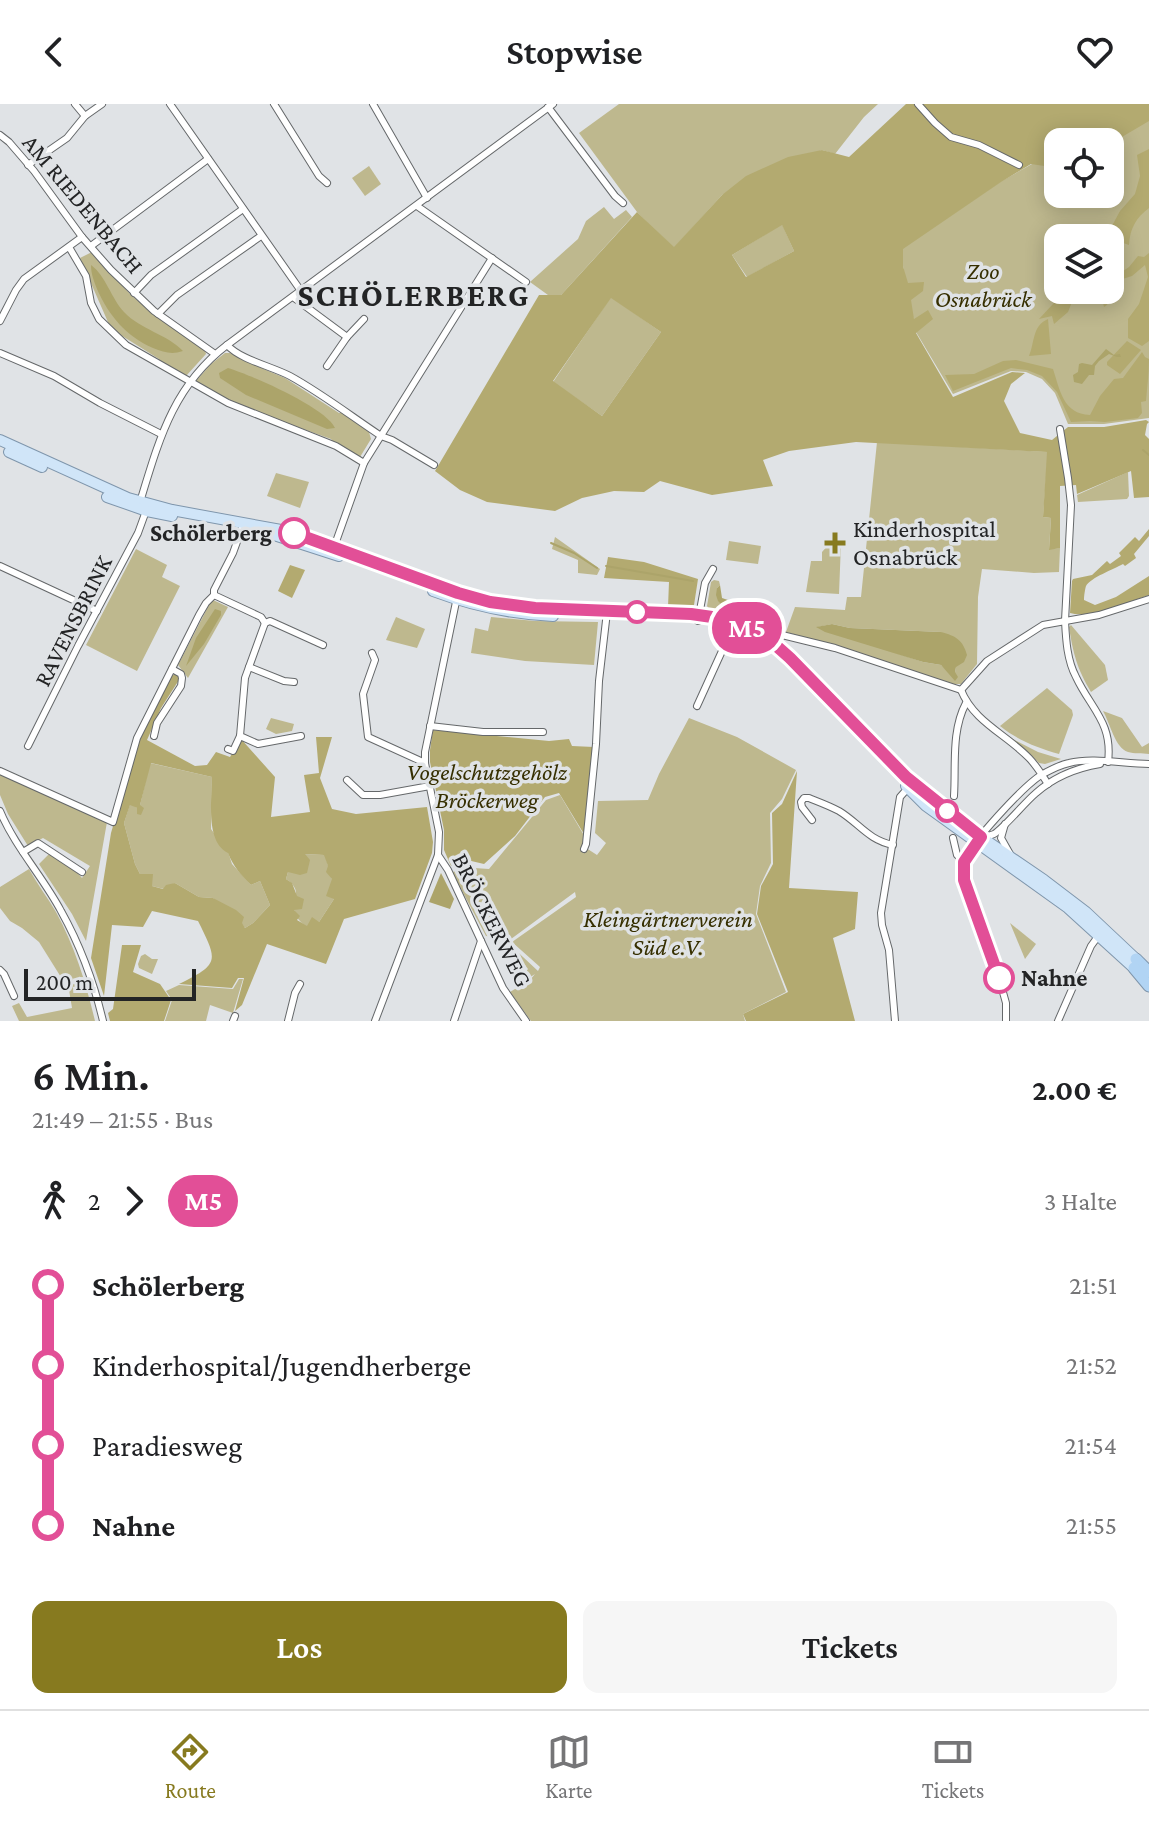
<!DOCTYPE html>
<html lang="de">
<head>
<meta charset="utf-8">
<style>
	body { margin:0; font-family:"Crimson Pro",serif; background:#f6f6f6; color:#202124; height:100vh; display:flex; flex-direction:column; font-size:30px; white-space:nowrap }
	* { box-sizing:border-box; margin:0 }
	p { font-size:26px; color:#757577 }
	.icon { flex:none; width:44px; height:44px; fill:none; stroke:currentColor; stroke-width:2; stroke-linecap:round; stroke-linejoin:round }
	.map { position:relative; height:917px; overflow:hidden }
	.sheet { display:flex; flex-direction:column; background:#fff; flex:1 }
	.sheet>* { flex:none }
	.badge { padding:0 16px; border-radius:26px; font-size:28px; line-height:52px }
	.tools { position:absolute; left:1044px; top:24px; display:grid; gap:16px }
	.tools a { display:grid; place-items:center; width:80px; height:80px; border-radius:16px; background:#fff; box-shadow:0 4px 20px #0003; font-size:40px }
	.scale { position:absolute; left:24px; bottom:20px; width:172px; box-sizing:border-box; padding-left:8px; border:4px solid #232425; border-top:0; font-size:22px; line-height:28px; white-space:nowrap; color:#232425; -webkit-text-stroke:6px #e0e3e6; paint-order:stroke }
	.map>.badge { position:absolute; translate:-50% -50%; box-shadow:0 0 0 4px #fff }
	.legs { display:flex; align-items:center; gap:12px; height:88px; padding:0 32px; font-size:26px }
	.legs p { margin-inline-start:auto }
	.overview { display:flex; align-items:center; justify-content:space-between; height:136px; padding:0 32px }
	h1 { font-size:44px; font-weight:600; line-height:60px }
	.primary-button { display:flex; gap:16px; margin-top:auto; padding:16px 32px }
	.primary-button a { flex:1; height:92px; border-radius:16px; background:#877a1f; color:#fff; font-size:32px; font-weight:600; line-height:92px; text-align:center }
	.primary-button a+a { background:#f6f6f6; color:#202124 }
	ul { padding:0 32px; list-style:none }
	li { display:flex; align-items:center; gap:28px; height:80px; font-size:30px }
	li i { display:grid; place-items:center; width:12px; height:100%; margin:0 10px; background:currentColor }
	li i::after { content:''; width:20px; height:20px; margin:-10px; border:6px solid; border-radius:50%; background:#fff }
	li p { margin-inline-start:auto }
	li:first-child i { background:linear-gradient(#0000 50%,currentColor 0) }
	li:last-child i { background:linear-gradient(currentColor 50%,#0000 0) }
	header { display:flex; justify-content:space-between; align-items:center; height:104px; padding:0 32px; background:#fff; font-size:36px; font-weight:600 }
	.menu { display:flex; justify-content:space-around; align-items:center; height:112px; border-top:2px solid #e0e0e0; background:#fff; font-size:22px; color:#757577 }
	.menu a { display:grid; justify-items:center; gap:4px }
	.menu .current { color:#877a1f }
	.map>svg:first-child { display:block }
	.green { fill:#beb88e; fill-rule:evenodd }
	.forest { fill:#b3aa70; fill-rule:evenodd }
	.water { fill:#aca46a }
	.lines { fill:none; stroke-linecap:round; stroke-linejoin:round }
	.stream { stroke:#aca46a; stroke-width:2 }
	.street-casing { stroke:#65686a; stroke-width:8 }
	.primary-casing { stroke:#7f96ac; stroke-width:12 }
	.highway-casing { stroke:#7f96ac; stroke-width:13 }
	.street { stroke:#fff; stroke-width:6 }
	.primary { stroke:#d0e5f8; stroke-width:10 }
	.highway { stroke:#b1d4f4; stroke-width:11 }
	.line-1-casing { stroke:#fff; stroke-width:18 }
	.line-1 { stroke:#e24f97; stroke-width:12 }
	.stop-1-dot { fill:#fff; stroke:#e24f97; stroke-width:4 }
	.poi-dot { fill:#877a1f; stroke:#e0e3e6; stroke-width:3 }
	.labels { text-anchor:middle; stroke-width:7; stroke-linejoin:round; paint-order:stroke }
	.street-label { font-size:24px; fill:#232425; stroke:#e0e3e6 }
	.park-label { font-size:24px; font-style:italic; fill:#362f00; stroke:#e0e3e6 }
	.poi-label { font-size:24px; fill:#232425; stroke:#e0e3e6; text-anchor:start }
	.stop-label { font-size:24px; font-weight:bold; fill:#232425; stroke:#e0e3e6; text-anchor:end }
	.district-label { font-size:32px; font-weight:bold; letter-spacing:2px; fill:#232425; stroke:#e0e3e6 }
</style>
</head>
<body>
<header><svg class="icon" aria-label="back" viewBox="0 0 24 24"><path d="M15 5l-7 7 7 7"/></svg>Stopwise<svg class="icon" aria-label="heart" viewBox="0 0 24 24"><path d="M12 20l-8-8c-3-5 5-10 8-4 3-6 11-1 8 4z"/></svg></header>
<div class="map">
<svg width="1149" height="917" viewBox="0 0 1149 917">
	<rect width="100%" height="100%" fill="#e0e3e6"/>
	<g class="green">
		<path d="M619,0H878L864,13L835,50L822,46L722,91L674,144L637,108L579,29Z"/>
		<path d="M1149,5V314L1104,320H1068L1055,289L1042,275L1026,268L1011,267L953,290L916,228L903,162V144L1000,78L1032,60L1058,59V90H1110V38H1099ZM1058,134H1110V186H1058Z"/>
		<path d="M369,62L381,80L365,92L352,74Z"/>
		<path d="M604,103L614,115L626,106L632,113L561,191H548L530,178L578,135L586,117Z"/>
		<path d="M782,120L794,147L747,173L732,151Z"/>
		<path d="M92,148L131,191L154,210L205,246L206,250L186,272H184L159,258V255L111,225L80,154Z"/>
		<path d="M611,193L661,228L602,312L553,278Z"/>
		<path d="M225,249H230L239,253L240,255L285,274L339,309H342L369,328L371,335L360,353L333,338L331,335L261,310L228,295H225L199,281L196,277L211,260Z"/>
		<path d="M877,338L1048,348L1043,413L1051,414L1049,445L1060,444L1059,468L1034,469L982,465L978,493L977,560L961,580H954L836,542L786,528L795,503L845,506L847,493H861ZM832,520L850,524L941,528L956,563L955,568L948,567L941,561L923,558L818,523Z"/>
		<path d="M1128,368L1129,392L1127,395L1078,398L1077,391Z"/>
		<path d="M276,369L309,378L300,404L267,392Z"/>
		<path d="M555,433L600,465L597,471L578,469V456L552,445Z"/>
		<path d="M729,437L761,442L758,460L726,456Z"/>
		<path d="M831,438L841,439L839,490L806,488L811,457H822V448Z"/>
		<path d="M136,445L167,461L162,473L180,482L137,567L86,541Z"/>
		<path d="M714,476L719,477L720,481L717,484L722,501C733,504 740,510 750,515L756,512L765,517L778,516V513L784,515L780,529H769L740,515L709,505L707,502L711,478Z"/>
		<path d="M213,496L228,503L188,574L178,561L209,501Z"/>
		<path d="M396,513L425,525L417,544L386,536Z"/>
		<path d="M491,513L535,517L598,518L594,561L525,557L471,549L475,524L488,527Z"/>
		<path d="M1071,521L1105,561L1108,576L1091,588C1077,565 1073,549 1069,523Z"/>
		<path d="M1047,584L1072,606L1073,611L1059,650C1038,644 1017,636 1000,622Z"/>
		<path d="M1103,607L1122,614L1142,643L1149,639V650C1142,649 1134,650 1128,648C1115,644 1110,619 1103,607Z"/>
		<path d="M271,614L294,620L292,627L276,630L266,625Z"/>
		<path d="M689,614L737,633L796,666L782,695L770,709L771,759L760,782L756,810L786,888L743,910L745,917H531L510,888L530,876L535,870L529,874L526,868L528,865L517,851L506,857L497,840L491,837L507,838L538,867L540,863L512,838L576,793L575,788L511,835L486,832L452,768L474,764L489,765L546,696L560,691L585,733L583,742L597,751L606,739L595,729L598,697L648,696L659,670Z"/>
		<path d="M1003,630L1038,648L1061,655L1045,660L1039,659L1024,644Z"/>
		<path d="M150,659L212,673L211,725L228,748L232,760L251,781L260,777L270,801L253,819L245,824L241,819L213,794L199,793L175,779L164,785L152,782L140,770L135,760L124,719L130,700L137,704L140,701Z"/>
		<path d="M0,670L107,718L86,837L72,810L39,760L50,749L75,766L82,774L90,762L43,734L28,742L8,710L0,691Z"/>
		<path d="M304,750L325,751L332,775L334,795L319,818L307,823C278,802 311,792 286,775L288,768H293Z"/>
		<path d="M29,765C37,780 48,794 56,808C75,843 86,879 95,917H19L12,902L19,899L27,913L72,904L69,886L39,838L22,824L10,817L0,804V783Z"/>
		<path d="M1010,819L1036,840L1025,855Z"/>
		<path d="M145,850L152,855H158L152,870L139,864L138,860L141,852Z"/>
		<path d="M239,875H243L233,909L210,901L206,917H165L172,896L166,887L179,881L233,885Z"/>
	</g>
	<g class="forest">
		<path d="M906,0H1149V17L1110,40V38H1058V64L1031,60L1001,78L903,145V162L908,179L924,178L923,187L911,196L914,215L928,206L933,215L916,229L953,293L1012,268L1025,269L1011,280L1004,297L1020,329L1052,336L1068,323H1104L1146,316L1149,318L1147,320L1145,331L1149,335V393L1134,394L1131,367L1077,390L1076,381L1060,382V444L1049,446L1051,414L1043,413L1047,348L856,338L789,347L763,356L773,382L712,391L660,377L644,388L614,387L582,394L555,407L487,398L460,386L435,367L539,191H561L637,108L674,143L722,91L746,72L788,53L822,46L849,53ZM782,121L794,147L746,173L732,151ZM611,194L661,228L602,312L553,277Z"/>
		<path d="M1149,45V104C1136,114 1130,124 1129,141L1106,133L1120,107L1135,90L1140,72L1137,51Z"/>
		<path d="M1149,149V237L1142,242L1128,234V215L1139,200L1148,173L1145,161L1132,172L1116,177L1107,201L1104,203L1102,195L1093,198L1087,193L1072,198L1068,208L1054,220L1052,212L1039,215L1066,186H1075L1077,191L1084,186H1110V176L1129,163L1138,152L1144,153Z"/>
		<path d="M1048,215L1051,250L1029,252C1035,238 1032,222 1048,215Z"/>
		<path d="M1127,237L1141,246L1120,270L1107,261V258Z"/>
		<path d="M1142,248L1145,253L1149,255C1149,270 1147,283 1146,297L1141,298L1142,309L1138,314L1105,318L1090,317L1071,318L1057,288L1042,272L1027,266L1011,264L953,287L945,271L974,270L1003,257L1016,256L1053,265C1060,286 1063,310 1090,311L1100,292L1114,275L1123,274Z"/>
		<path d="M1149,425V432L1134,450L1136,454L1125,462L1123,460C1114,465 1090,474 1086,482C1085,485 1084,492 1084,496L1095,501L1116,493L1149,472V491C1128,498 1091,515 1070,509L1072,477L1073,475L1092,471L1107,457L1110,460L1121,452L1119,449L1135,433L1139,437Z"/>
		<path d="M608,453L644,458L698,475L694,501L690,503H668L669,478L604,474Z"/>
		<path d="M290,461L305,466L292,494L278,487Z"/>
		<path d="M175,570L179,572V576L161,604L147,636L195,662L207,661L216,648L230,653L241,635L275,673L271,713L310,708L304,671L319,669L316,633H332L320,674L332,705L356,710L427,703L433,738L432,749L415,795L344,815L326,860L267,840L242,901L235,907L244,874H238L232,884L179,880C220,860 218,857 198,817L152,807L143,823L112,821L104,892L91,854L111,729L139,634L172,572ZM151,659L212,673C212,695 205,738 228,749C233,762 241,771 251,781L260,777L270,801L253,819L245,824L242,819L244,813L236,806L213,794L199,793L175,779L166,781L163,785L152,782L153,770H140L135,760L124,719L130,701L137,704V710L141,711L144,704L140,701ZM305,750L324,751L328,762L326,768L332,775L326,792L334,795L319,818L312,813L307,822L297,816L300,812L294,806L302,805L304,795L297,792L292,779L286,775L288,768L300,771L307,769L310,756Z"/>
		<path d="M433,626L549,637L569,635L572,642L594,643L584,730L559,689L545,693L515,732L484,760L467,756L451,762L444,746V726L430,658V646Z"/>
		<path d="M797,667L789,784L858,788L855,825L833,834L855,917H746L743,910L788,888L757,810L761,782L773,760L772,709L782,700Z"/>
		<path d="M122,841H141L133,868L160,880L171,896L164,917H110L108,909L113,905Z"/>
	</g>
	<g class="water">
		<path d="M91,161C106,172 111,194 124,208C141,226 167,230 183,247C171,251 164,248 153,244C126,232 109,212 97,185C94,177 91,170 91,161Z"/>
		<path d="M1106,245L1114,251L1120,250L1121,253H1117L1109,250L1099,257L1095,262L1094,271H1089L1082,280L1074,278L1073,271L1078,268L1079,260L1082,259L1092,261Z"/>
		<path d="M228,264C251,271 325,303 335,324L327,325L246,291L220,274L219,269Z"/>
		<path d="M720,481L722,494L778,513V516L771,519L756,512L750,515L745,514L734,504L722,501L718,497L716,491L717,484Z"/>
		<path d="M215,505L221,507V511L204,540L186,562L196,534Z"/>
		<path d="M832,520L850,524L941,528C956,532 963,536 967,551L964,558L956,563L955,568L958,573L955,577L941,561L923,558L825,528L816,523Z"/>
		<path d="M441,769L454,795L450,805L429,798Z"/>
	</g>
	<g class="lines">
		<g class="stream">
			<path d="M1143,346L1149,351"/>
			<path d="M551,439L574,449L597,464"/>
			<path d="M606,462L693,477"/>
		</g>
		<g class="street-casing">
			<g id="street">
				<path d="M75,0L85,12"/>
				<path d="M170,0L301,187"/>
				<path d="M274,0L319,72L327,79"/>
				<path d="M373,0L427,94"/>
				<path d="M918,0L935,19L951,33L979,41L1019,61"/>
				<path d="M548,3L615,92L623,99"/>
				<path d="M0,31L9,38L34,67L82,133L111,166L154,207L215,250"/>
				<path d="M28,61L67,34L85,12L102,0"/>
				<path d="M417,102L526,178"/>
				<path d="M91,142L208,55"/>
				<path d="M69,143L86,172L91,199L99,215L126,241L228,299L336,342L364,359"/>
				<path d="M134,189L151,171L243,105"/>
				<path d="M293,193L347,233"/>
				<path d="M158,210L177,191L261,132"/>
				<path d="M0,217L16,186L24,175L82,133"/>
				<path d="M227,241C241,256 271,262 290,272C321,289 351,312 381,332L392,336L434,361"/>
				<path d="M0,249L54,272L100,299L161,330"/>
				<path d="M327,262L347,233L364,215"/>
				<path d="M1060,325L1068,374L1071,401L1065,517C1066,536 1067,556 1076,573C1091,605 1113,619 1108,658"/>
				<path d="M140,398C159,336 173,282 227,241L553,0"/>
				<path d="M333,446L364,359L492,154"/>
				<path d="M0,462L97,507"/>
				<path d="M214,491L261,513L265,519L270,517L323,541"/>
				<path d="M698,517L705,479L713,465"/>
				<path d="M265,519L245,574L240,632L258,640L301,632"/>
				<path d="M782,531L835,544L961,586"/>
				<path d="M372,549L375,556L363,590L368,633L425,659"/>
				<path d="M249,563L284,577L294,578"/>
				<path d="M961,586L987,557L1043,521L1099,511L1149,495"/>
				<path d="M961,586C974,618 1006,630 1029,654C1036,661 1042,671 1048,680"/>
				<path d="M697,602L732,525"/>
				<path d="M430,622L483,628H543"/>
				<path d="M154,632L157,619L181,582L182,574L181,570L172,565"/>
				<path d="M28,642L78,542L138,429L146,407"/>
				<path d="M228,645L233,647L240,632"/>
				<path d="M0,667L113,718L137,634L199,511L206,499L214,491V486L233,449L242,424"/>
				<path d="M347,676L363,691H380L430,682"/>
				<path d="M954,692C956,662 951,627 966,599"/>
				<path d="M0,707C15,743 43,773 61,807C80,841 94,879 103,917"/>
				<path d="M812,716L802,703L801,698L804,694H809C819,698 830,702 839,707C859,719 868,736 893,741"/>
				<path d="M1005,720L1001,734L1010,750"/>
				<path d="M981,733C985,732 990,732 994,730C1005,723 1024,699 1036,689C1054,673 1076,664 1100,660"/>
				<path d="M953,734L957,751L964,758"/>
				<path d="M584,745L586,740L596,640L599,577L607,508"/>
				<path d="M23,748L38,739L82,768"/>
				<path d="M438,751L448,766L503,884L526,917"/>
				<path d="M0,866L4,870L14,892"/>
				<path d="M233,917L235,912"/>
				<path d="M288,917L295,889L300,880"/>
				<path d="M375,917L438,751L439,728L425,659V648L457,493"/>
				<path d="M454,917L481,837"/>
				<path d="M895,917L889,846L882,821L881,809L900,693L908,684"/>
				<path d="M1006,917V899L999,874L964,776C963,770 962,764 964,758C971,738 1023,683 1041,671C1050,666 1059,661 1069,659C1093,653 1124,660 1149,660"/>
				<path d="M1058,917L1091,842L1099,831"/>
			</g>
		</g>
		<g class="primary-casing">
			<g id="primary">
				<path d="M0,336L128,394L172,406L292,428L475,494L535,504L699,511L735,519L772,538L809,571L916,683L981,733L1044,776L1086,808L1136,855"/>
				<path d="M9,348L42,363"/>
				<path d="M107,393L147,407L172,412"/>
				<path d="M274,431L339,452"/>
				<path d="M433,487C473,502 510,510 553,512"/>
				<path d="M906,682L926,702L1068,804L1134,864"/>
			</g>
		</g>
		<g class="highway-casing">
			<g id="highway">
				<path d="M1136,855L1149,868"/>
				<path d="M1134,864L1149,882"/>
			</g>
		</g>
		<use href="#street" class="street"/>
		<use href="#primary" class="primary"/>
		<use href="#highway" class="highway"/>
	</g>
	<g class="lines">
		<g class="line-1-casing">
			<path id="line-1" d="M294,429L458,489L490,498L535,504L691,510L719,514L735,519L772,538L790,554L906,673L981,733L964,758V776L999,874"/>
		</g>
		<use href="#line-1" class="line-1"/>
	</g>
	<g class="stop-1-dot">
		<circle cx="294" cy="429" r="14"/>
		<circle cx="637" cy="508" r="10"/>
		<circle cx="947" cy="707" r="10"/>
		<circle cx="999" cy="874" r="14"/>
	</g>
	<path class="poi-dot" d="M831 427h8v8h8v8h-8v8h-8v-8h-8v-8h8z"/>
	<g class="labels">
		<g class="street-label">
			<text transform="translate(83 100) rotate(50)" y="8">AM RIEDENBACH</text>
			<text transform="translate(73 517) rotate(-63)" y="8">RAVENSBRINK</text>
			<text transform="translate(492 816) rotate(63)" y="8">BRÖCKERWEG</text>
		</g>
		<g class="park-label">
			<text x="983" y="175">Zoo<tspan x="983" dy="28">Osnabrück</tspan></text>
			<text x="487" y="676">Vogelschutzgehölz<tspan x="487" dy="28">Bröckerweg</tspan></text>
			<text x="668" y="823">Kleingärtnerverein<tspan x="668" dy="28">Süd e.V.</tspan></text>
		</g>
		<g class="poi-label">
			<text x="853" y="433">Kinderhospital<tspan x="853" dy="28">Osnabrück</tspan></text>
		</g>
		<g class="stop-label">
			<text x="272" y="437">Schölerberg</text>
			<text x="1021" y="882" text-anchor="start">Nahne</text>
		</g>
		<g class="district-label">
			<text x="414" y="202">SCHÖLERBERG</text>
		</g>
	</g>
</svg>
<div class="tools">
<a><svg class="icon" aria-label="locate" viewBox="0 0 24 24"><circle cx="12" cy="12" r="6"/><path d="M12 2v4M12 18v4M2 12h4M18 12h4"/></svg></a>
<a><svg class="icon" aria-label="layers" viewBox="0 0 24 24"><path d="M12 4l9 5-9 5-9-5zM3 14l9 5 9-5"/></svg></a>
</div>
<div class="scale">200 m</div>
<b class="badge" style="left:747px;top:524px;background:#e24f97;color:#fff">M5</b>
</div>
<section class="sheet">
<div class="overview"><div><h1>6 Min.</h1><p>21:49 – 21:55 · Bus</p></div><b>2.00 €</b></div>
<div class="legs"><svg class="icon" aria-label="walk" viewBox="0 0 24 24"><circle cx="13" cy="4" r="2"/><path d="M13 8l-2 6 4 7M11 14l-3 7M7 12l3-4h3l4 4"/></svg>2<svg class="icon" aria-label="forward" viewBox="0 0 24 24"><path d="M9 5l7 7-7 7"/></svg><b class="badge" style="background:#e24f97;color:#fff">M5</b><p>3 Halte</p></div>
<ul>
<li><i style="color:#e24f97"></i><b>Schölerberg</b><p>21:51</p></li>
<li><i style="color:#e24f97"></i><span>Kinderhospital/Jugendherberge</span><p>21:52</p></li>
<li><i style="color:#e24f97"></i><span>Paradiesweg</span><p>21:54</p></li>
<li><i style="color:#e24f97"></i><b>Nahne</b><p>21:55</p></li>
</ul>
<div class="primary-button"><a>Los</a><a>Tickets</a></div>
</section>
<nav class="menu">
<a class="current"><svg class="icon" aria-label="directions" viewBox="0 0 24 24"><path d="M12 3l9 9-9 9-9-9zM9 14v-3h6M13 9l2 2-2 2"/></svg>Route</a>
<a><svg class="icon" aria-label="map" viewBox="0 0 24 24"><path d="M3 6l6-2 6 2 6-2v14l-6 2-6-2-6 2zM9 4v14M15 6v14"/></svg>Karte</a>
<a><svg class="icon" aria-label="tickets" viewBox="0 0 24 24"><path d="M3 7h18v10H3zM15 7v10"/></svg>Tickets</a>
</nav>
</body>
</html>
